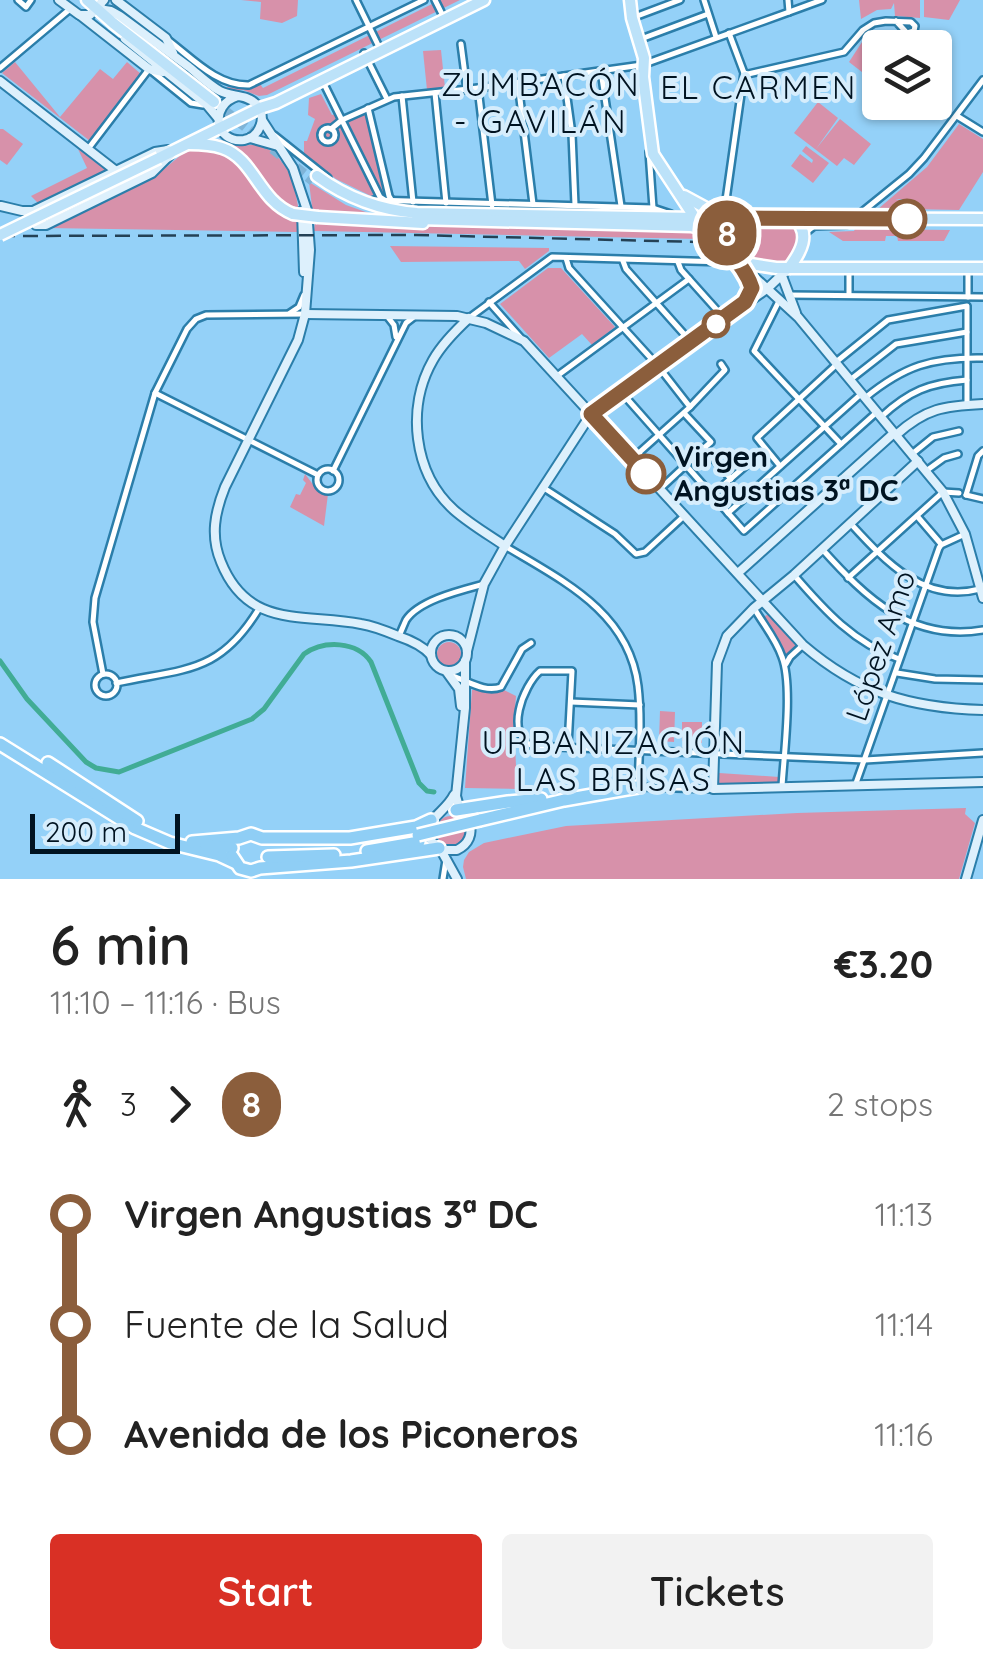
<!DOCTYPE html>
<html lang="en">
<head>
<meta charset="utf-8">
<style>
	body { margin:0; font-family:Quicksand,sans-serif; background:#f2f2f2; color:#222; height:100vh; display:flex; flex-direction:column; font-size:38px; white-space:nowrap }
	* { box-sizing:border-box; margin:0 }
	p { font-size:32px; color:#767676 }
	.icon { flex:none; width:55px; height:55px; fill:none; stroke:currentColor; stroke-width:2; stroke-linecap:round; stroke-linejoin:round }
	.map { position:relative; height:879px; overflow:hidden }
	.side { display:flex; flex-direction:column; background:#fff; flex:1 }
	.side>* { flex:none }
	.badge { padding:0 20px; border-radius:32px; font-size:35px; line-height:65px }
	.tools { position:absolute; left:862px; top:30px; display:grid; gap:20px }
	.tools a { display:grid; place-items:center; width:90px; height:90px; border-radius:10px; background:#fff; box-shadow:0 2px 8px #0004; font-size:50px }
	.scale { position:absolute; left:30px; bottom:25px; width:150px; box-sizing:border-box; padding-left:10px; border:5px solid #001321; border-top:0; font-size:28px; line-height:35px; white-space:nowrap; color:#001321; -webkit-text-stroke:8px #d6edfc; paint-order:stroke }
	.map>.badge { position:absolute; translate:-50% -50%; box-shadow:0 0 0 5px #fff }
	.legs { display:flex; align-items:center; gap:15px; height:110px; padding:0 50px; font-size:32px }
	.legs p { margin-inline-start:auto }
	.summary { display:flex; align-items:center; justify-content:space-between; height:170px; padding:0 50px }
	h1 { font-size:55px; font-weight:600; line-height:75px }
	.action { display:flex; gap:20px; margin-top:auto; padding:20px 50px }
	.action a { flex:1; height:115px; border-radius:10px; background:#d93025; color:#fff; font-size:40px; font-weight:600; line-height:115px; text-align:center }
	.action a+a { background:#f2f2f2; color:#222 }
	ul { padding:0 50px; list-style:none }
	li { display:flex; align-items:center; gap:35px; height:110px; font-size:38px }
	li i { display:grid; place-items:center; width:15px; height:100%; margin:0 12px; background:currentColor }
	li i::after { content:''; width:25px; height:25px; margin:-12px; border:8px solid; border-radius:50%; background:#fff }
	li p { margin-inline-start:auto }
	li:first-child i { background:linear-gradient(#0000 50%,currentColor 0) }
	li:last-child i { background:linear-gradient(currentColor 50%,#0000 0) }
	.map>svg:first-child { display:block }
	.green { fill:#d791aa }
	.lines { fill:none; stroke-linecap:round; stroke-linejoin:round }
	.canal { stroke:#41ac95; stroke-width:5 }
	.primary-tunnel { stroke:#7eb4d8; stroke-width:10; stroke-dasharray:10 5; stroke-linecap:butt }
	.street-casing { stroke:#2b7eaa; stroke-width:10 }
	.secondary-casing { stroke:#2b7eaa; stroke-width:12 }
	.primary-casing { stroke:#fff; stroke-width:15 }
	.highway-casing { stroke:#fff; stroke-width:16 }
	.street { stroke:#fff; stroke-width:5 }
	.secondary { stroke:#ddf0fc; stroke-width:8 }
	.primary { stroke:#bce2f9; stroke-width:10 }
	.highway { stroke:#8fcef5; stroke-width:11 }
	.rail { stroke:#244155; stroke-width:2.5; stroke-dasharray:15 8; stroke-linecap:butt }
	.primary-bridge-casing { stroke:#fff; stroke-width:15; stroke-linecap:butt }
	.highway-bridge-casing { stroke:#fff; stroke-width:16; stroke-linecap:butt }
	.primary-bridge { stroke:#bce2f9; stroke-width:10 }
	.highway-bridge { stroke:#8fcef5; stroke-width:11 }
	.line-1-casing { stroke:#fff; stroke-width:22 }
	.line-1 { stroke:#8b5e3c; stroke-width:15 }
	.stop-1-dot { fill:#fff; stroke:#8b5e3c; stroke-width:5 }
	.labels { text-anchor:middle; stroke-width:8; stroke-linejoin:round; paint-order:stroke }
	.stop-label { font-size:30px; font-weight:bold; fill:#001321; stroke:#d6edfc; text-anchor:start }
	.street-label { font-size:30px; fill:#001321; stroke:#d6edfc }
	.neighbourhood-label { font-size:32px; letter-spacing:2.5px; fill:#001321; stroke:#d6edfc }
</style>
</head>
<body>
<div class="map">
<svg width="983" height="879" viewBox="0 0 983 879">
	<rect width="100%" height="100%" fill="#94d1f8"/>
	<g class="green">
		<path d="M241,0H298L297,16L282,23L260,19L261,2Z"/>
		<path d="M440,0H460L267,95L259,96L243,90H226L227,87L246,89L260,84L263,88Z"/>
		<path d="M859,0H920V18L895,16L894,3L891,9L877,10L861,19Z"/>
		<path d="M924,0H960L949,20L924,17Z"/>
		<path d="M864,39L880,51V86L849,62Z"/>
		<path d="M441,50L445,88L427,90L423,51Z"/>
		<path d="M15,62L60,117L100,69L113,79L127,62L141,74L90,141L2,73Z"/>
		<path d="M321,94L332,115L336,114L360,163L359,165L374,194L371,196L336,179L304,154V141H307L315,119L308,115L309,98Z"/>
		<path d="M818,102L838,118L816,149L840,119L871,144L854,165L844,158L837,166L794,133Z"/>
		<path d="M366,112L386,193L385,196L382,195L346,122Z"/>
		<path d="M959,124L983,139V172L959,210L908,209L907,199H895L906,201V208L878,209L927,167Z"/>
		<path d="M0,129H3L23,144L7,165L0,160Z"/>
		<path d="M217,139L241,146L258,144L275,153L287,169L294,185L298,206L297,232L47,228L163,170L182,154Z"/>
		<path d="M806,146L829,163L813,183L791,166L800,154L812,163L813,160L802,151Z"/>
		<path d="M78,149L107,171L40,205L31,196L87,168Z"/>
		<path d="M309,182L346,205L377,216L313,215Z"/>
		<path d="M315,221L693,230V236L699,237V239L314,231Z"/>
		<path d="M738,222L793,223L797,226L800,240L791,259C771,269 745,262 731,245L733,225Z"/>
		<path d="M855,229L950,230L944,241H898L897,236H886L885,241H843L829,232L854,231Z"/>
		<path d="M390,246L549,248V251L525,269L519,261L401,262Z"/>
		<path d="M548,268H561L615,327L592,345L582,334L549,358L500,304Z"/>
		<path d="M305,474L318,491L328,494L324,526L290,507L296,494L300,495L306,483L303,480Z"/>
		<path d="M770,613L795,640L797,646L788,655L784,654L762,618Z"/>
		<circle cx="449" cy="654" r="12"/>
		<path d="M472,690H504L516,696L514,721L517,789L465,788Z"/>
		<path d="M660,711L675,712L674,742L659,741Z"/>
		<path d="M682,722H702V743L682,741Z"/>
		<path d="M719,773L779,777V787L719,785Z"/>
		<path d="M966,808L965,814L975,823L959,879H466L463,867L464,860L469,852L484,843L566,826L797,813Z"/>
		<circle cx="451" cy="831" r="15"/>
	</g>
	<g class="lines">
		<path class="canal" d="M0,661L27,699L86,762L96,768L119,772L252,719L264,709L304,654C324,640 357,641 371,662L419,783L427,791L434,792"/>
		<path class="primary-tunnel" d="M214,102L313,181"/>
		<g class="street-casing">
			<g id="street">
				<path d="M18,0L26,7L31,0"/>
				<path d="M356,0L381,51"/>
				<path d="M435,0L442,14"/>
				<path d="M704,0L716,37"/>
				<path d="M789,12L822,0"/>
				<path d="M632,18L680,0"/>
				<path d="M641,39L708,14"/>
				<path d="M168,40C192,58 217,86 249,85L424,0"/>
				<path d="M461,44L467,90"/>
				<path d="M364,53L387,99"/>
				<path d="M0,68L70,9"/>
				<path d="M601,71L621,206"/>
				<path d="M744,73L748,74L844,52L863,30L874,23L886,21L911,22L915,26L914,31L907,33L896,21"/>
				<path d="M564,76L572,134L575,205"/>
				<path d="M322,80L380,197L386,201"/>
				<path d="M518,83L533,204"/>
				<path d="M478,88L492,205"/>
				<path d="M435,93L446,203"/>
				<path d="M402,96L413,202"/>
				<path d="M368,108L389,196L392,201"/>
				<path d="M957,116L983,132"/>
				<circle cx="328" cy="135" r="7"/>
				<path d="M331,129L342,120L394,97L478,88L642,65L789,12L788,0"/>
				<path d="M274,135L328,178"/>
				<path d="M88,149L149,69L191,103L203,105"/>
				<path d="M649,152L653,208"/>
				<path d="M374,200L653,208L671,214"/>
				<path d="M724,214L744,73L729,33"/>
				<path d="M804,234L814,226L846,225L909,174L924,158L983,80"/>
				<path d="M566,258L569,268L658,366L690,407"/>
				<path d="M623,261L626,269L691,342"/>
				<path d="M678,262L681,270L724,318"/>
				<path d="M788,295L983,297"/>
				<path d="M849,295V268"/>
				<path d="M968,297V268"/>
				<path d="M780,299L754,351L841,444"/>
				<path d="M489,302L520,337"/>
				<path d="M290,313L299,307L304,295"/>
				<path d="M387,316L394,325L396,337"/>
				<path d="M469,318L552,257L725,262L730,257"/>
				<path d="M836,362L888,320L967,306"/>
				<path d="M557,376L689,279"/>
				<path d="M850,380L896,344L967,332"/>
				<path d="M155,393L318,475"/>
				<path d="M622,393L744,531L877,412"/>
				<path d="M865,398C904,366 932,357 983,358"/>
				<path d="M967,405V308"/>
				<path d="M684,413L711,442L704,448"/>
				<path d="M881,417C909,391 929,383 967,380"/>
				<path d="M704,448L731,479"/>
				<path d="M912,454L933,437L959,431"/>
				<path d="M632,459L690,407L725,370L721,364"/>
				<path d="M780,466L757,438L837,364"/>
				<circle cx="328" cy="480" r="11"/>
				<path d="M333,471L406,323L415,316"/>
				<path d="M926,471L944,458L958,454"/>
				<path d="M544,488L615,534L636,554L645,552L684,516"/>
				<path d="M660,489L704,448"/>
				<path d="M712,495L765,449"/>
				<path d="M966,495L978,456L983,451"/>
				<path d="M966,495L983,499"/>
				<path d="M728,513L861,394"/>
				<path d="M917,516L941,544"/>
				<path d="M851,524C885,561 924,604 980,589"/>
				<path d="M505,546C563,581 629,612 638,686C642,719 639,754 638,787L713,789"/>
				<path d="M822,549C866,598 911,642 983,630"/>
				<path d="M794,575C825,611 854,643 899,659"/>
				<path d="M848,578L943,492L959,493"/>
				<path d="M754,608C763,624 776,639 782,657C793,685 784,754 782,786"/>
				<path d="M399,636C400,634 405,622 406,620C419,600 462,590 484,584"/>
				<path d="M786,664L790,657L803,645"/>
				<path d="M897,673L935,679L983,680"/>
				<path d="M103,674L93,622L95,598L155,393L187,329L196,319L206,315L305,314"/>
				<circle cx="106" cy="685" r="11"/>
				<path d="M452,676C468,681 485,693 501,687L522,649L531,643"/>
				<path d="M116,683C186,668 220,674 260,607"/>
				<path d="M571,702L640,705"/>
				<path d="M568,746L572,671H540C523,686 504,735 533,746L865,760L983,753"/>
				<path d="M855,786L939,548L941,545L965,534"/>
				<path d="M443,879L446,860"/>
			</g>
		</g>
		<g class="secondary-casing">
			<g id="secondary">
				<path d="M59,0L78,14"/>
				<path d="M116,0L166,38L173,53"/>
				<path d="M99,9L111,11L120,16C143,33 166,50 189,67C199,75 209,85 220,91C231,97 247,94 256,104C268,116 260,137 244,140C215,144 208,105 238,96"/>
				<path d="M80,15L149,69L163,72"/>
				<path d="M80,15H90L104,0"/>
				<path d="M125,39L207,105L217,117"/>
				<path d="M0,81L116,171"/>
				<path d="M262,120L293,168L307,210L310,250L305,314L298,340L225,487C215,512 210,536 221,562C248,630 305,613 361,624C374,626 386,631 398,636C410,640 422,645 431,655"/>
				<path d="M250,138L278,146"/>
				<path d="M1,206L22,211H33L155,152L168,150"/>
				<path d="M302,211L304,272"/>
				<path d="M36,225H46L152,173L171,154"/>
				<path d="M738,262L798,317L943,492L965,534L983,598"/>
				<path d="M743,270L752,288L747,298"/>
				<path d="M782,276L796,313"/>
				<path d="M305,314L457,316L486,323L524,341L803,645C859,693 910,708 983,710"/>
				<path d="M469,318C455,331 442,344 433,360C406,407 413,473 454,510C470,524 489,535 505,546"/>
				<path d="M896,435C926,408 944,406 983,404"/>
				<path d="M918,461L794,575L754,608L727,636L717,663L713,789L983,782"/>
				<path d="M738,573L894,433"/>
				<circle cx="449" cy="653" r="18"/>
				<path d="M467,651L484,584L505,546L591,414L768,288L789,268"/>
				<path d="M446,671L459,689L461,706"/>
				<path d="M454,795C445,815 409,826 441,850H457C469,844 473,834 469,822"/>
				<path d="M460,810L456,796L465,708V661"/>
				<path d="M441,850L457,879"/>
				<path d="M966,879L983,820"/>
			</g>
		</g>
		<g class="primary-casing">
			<g id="primary">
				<path d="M87,0L113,23L214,102"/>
				<path d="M630,0L632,18L644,58L643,77L653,154L695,218L738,262L776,268H983"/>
				<path d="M189,144C200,144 211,144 222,148C255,159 258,200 293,214"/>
				<path d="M159,158L260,108L276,103L484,0"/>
				<path d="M317,176C347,198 379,210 417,213L695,218L983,219"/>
				<path d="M684,196L721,216"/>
				<path d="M318,217L423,223"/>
				<path d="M417,219L691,226L705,229"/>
				<path d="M726,249L728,229L737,219"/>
				<path d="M789,268C801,252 811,234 795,219"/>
			</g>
		</g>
		<g class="highway-casing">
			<g id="highway">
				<path d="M0,744L135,828L170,843L219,855L234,862"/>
				<path d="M48,763L137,821"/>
				<path d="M456,810L508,802L541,799"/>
				<path d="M480,820L564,800L638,787"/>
				<path d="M192,842L239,838L251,834L262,838H350L416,827L431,820"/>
				<path d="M206,845L232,848"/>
				<path d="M367,851L419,842"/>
				<path d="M232,856L240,868L251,871L260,868L351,861L439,848"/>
				<path d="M268,857L334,855"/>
			</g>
		</g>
		<use href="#street" class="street"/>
		<use href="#secondary" class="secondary"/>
		<use href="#primary" class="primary"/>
		<use href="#highway" class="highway"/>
		<path class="rail" d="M0,236L416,235L698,242"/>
		<g class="primary-bridge-casing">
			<g id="primary-bridge">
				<path d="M293,214L318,217"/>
				<path d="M0,235L159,158"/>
			</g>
		</g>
		<g class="highway-bridge-casing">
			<path id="highway-bridge" d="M418,835L480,820"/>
		</g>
		<use href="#primary-bridge" class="primary-bridge"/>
		<use href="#highway-bridge" class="highway-bridge"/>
	</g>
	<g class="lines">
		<g class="line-1-casing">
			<path id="line-1" d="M646,474L591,414L745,302L752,288C747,272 737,260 726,249C727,236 726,226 738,218L907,219"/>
		</g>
		<use href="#line-1" class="line-1"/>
	</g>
	<g class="stop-1-dot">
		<circle cx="907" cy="219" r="18"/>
		<circle cx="716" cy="324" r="12"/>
		<circle cx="646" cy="474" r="18"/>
	</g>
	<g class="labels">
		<g class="stop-label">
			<text x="674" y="467">Virgen<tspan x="674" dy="34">Angustias 3ª DC</tspan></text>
		</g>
		<g class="street-label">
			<text transform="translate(881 646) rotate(-71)" y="10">López Amo</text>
		</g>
		<g class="neighbourhood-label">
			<text x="541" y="96">ZUMBACÓN<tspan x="541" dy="37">- GAVILÁN</tspan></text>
			<text x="759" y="99">EL CARMEN</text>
			<text x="614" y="754">URBANIZACIÓN<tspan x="614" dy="37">LAS BRISAS</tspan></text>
		</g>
	</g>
</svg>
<div class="tools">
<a><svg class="icon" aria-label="layers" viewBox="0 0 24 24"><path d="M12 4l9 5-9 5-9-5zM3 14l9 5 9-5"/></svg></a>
</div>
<div class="scale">200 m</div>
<b class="badge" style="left:727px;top:233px;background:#8b5e3c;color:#fff">8</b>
</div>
<section class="side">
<div class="summary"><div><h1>6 min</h1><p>11:10 – 11:16 · Bus</p></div><b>€3.20</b></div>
<div class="legs"><svg class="icon" aria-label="walk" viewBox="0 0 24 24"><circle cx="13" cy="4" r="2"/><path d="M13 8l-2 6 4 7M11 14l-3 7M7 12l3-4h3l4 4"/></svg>3<svg class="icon" aria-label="forward" viewBox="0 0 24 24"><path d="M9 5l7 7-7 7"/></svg><b class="badge" style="background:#8b5e3c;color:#fff">8</b><p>2 stops</p></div>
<ul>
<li><i style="color:#8b5e3c"></i><b>Virgen Angustias 3ª DC</b><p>11:13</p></li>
<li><i style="color:#8b5e3c"></i><span>Fuente de la Salud</span><p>11:14</p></li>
<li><i style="color:#8b5e3c"></i><b>Avenida de los Piconeros</b><p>11:16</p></li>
</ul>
<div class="action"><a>Start</a><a>Tickets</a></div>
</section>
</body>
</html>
